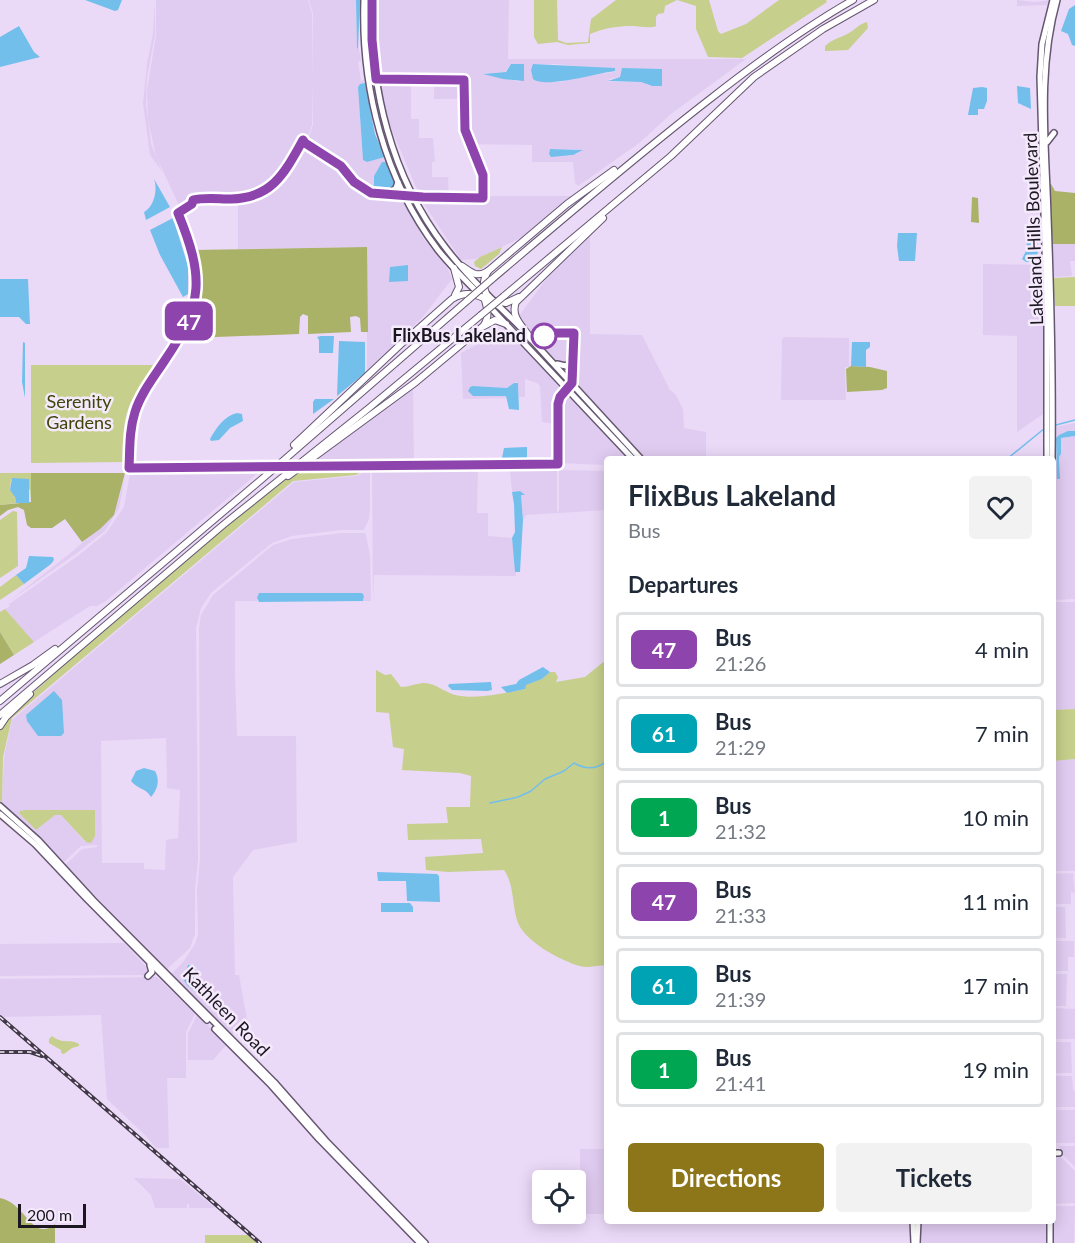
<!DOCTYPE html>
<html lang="en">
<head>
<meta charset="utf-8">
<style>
	body { margin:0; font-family:Lato,sans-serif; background:#f2f2f3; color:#1f2937; height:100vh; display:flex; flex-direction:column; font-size:22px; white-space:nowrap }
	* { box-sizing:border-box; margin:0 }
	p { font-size:20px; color:#747a83 }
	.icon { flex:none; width:33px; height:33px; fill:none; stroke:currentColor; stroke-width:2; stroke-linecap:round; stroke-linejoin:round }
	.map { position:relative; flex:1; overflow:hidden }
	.side { position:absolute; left:604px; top:456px; width:452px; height:768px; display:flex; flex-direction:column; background:#fff; border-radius:6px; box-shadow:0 3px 15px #0003 }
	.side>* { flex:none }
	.badge { padding:0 12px; border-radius:9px; font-size:21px; line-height:39px }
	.fabs { position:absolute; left:532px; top:1170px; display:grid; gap:12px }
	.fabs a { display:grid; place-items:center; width:54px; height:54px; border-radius:6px; background:#fff; box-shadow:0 3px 15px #0003; font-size:30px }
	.scale { position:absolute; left:18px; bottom:15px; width:68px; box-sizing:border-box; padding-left:6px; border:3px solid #1c1621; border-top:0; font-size:16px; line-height:21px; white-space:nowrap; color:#1c1621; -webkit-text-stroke:4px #f4eafc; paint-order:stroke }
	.map>.badge { position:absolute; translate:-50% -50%; box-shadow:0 0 0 3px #fff }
	h2 { padding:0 24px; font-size:22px; line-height:54px }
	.round { display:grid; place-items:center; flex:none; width:63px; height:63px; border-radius:6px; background:#f2f2f3 }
	.head { display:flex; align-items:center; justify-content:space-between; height:102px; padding:0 24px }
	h1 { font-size:28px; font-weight:700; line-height:45px }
	.button { display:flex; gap:12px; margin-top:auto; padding:12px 24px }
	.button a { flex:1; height:69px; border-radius:6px; background:#8d761a; color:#fff; font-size:24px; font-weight:700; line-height:69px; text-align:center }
	.button a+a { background:#f2f2f3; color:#1f2937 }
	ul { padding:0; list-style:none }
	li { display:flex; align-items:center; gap:18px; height:75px; margin:0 12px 9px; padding:0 12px; border:3px solid #e0e1e3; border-radius:6px }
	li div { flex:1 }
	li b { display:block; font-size:22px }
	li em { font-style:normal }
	li .badge { min-width:66px; font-weight:700; text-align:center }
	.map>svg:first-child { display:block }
	.built { fill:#e1ccf1; fill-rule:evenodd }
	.green { fill:#c6cf8b }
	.forest { fill:#a9b267 }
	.water { fill:#73bfec }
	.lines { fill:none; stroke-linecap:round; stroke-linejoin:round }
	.stream { stroke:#73bfec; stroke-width:1.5 }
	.major-casing { stroke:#665771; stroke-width:8 }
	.highway-casing { stroke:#665771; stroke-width:8 }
	.major { stroke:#fff; stroke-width:5 }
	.highway { stroke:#fff; stroke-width:6 }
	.rail-casing { stroke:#423948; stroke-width:4 }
	.rail { stroke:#f4eafc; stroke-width:1.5; stroke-dasharray:4.5; stroke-linecap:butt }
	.highway-bridge-casing { stroke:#665771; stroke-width:8; stroke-linecap:butt }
	.highway-bridge { stroke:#fff; stroke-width:6 }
	.line-casing { stroke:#fff; stroke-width:14 }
	.line { stroke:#8e44ad; stroke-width:9 }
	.stop-dot { fill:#fff; stroke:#8e44ad; stroke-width:3 }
	.labels { text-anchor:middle; stroke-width:5; stroke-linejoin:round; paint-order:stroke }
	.street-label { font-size:18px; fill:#1c1621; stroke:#f4eafc }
	.stop-label { font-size:18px; font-weight:bold; fill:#1c1621; stroke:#f4eafc; text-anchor:end }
	.park-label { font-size:18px; fill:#3f4409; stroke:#f4eafc }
</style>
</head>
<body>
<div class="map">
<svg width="1075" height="1243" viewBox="0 0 1075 1243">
	<rect width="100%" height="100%" fill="#ebd9f8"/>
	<g class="built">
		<path d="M156,0H308L312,13V81L313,13L309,0H356L357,48L359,49L361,61L358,62L361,81L364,80L365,83L360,84L358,87L363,160L367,162L385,157L387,162H382L374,186L398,188L424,239L448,269L452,279L422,318L367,371V247L238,249V202L252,201L280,186L309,136L313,125V85L312,125L308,136L279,185L252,200L201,202L191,213L184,216L156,156L148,120L147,91L156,35Z"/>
		<path d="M379,0H509L508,59H746L671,114L638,144L578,186L575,183L573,162H532V145L469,144L465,134L464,99H434V80L411,81V119H419V138H433L435,162H432V177H448L449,196H574L525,236L476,259L461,260L422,201L388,121L379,84ZM533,64H556L615,70V72L574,78L562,82H538ZM509,66L520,82L484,74L505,72ZM621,71L659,86H650L641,82H609V79L620,77ZM575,149L582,151L570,156L549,154L550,149Z"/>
		<path d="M1017,0L1034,2L1051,0L1050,5L1017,6Z"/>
		<path d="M155,2V35L147,77L146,104L151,144L162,171L150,155L143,103L147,63L153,34Z"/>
		<path d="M590,232V334L642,335L670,390L676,395L683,409L684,428L706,432V459H646L562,367L568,364H559L520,321L519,316L556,266Z"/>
		<path d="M1044,244L1046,412L1017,432V336L983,335V264L1044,265Z"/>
		<path d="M1050,244H1075V261H1070L1072,276L1053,277Z"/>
		<path d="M506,329L624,456L622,459H608L607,465L558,463L556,424L542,422L540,386L537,383L525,379V397H519L518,383L516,382L507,388L473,386L468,389L473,396H506L508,398L463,399L461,353Z"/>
		<path d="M784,337L849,338V367H845L846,400H781L782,340Z"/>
		<path d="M413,388L414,464L308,463L339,442Z"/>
		<path d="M1075,423V431H1068L1056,439L1058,479L1060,478L1059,457L1061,454V438L1075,436V599L1053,600L1055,427Z"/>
		<path d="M557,469V512L559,511V470L607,471V510L526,515L523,520L521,494L520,491L512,492L510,470Z"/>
		<path d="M370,470V507L369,519L364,530H341L292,536L272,543L211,593L201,608L196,628L198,860L195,890V934L190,948L167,969L65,865L82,849L97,847V845L81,846L63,863L2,803L4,757L12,720L294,482L356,476L361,474L362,472L298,471ZM166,738L167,788L180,790L178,838L166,840L165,870L144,869V863H102L101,741ZM26,810L95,819L85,842L61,815H55L36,830Z"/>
		<path d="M372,470H478L477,513H488V536L512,538L516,576L374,575L373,601Z"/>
		<path d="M260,471L106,601L97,606H90L34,642L5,609L10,606L9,604L79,555L106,533L124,507L130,473Z"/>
		<path d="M125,477L119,508L105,531L77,553L8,602L73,551L114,515Z"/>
		<path d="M341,533H365L366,535L370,555L371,601H363L364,598H257V601H235V675L237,736H296L297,842L253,850L233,877L235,975H239L248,1025L239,1028L231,1036L171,974L183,962L195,944L198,934L197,890L200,860L199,628L201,615L213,595L273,545L292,539ZM197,968L198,976L205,983L183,975L188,969Z"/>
		<path d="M1053,602H1075V709L1053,710Z"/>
		<path d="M1075,759V871H1053V761Z"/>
		<path d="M1073,873L1075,893L1071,892V904H1053V874Z"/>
		<path d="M1053,907H1071H1065L1066,938H1053Z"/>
		<path d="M1053,941H1074V957H1068V971H1053Z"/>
		<path d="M124,943L151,972L148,975L0,976V944Z"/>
		<path d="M1053,974H1067L1066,1006H1053Z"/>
		<path d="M157,977L195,1014L186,1032V1078H167L169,1148H156L145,1135L107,1099L101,1015L0,1017V979Z"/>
		<path d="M1053,1008L1075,1009V1039H1053Z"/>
		<path d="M197,1015L227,1044L213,1060H188V1033Z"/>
		<path d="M1053,1042H1071L1072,1073H1053Z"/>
		<path d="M1053,1076H1072L1073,1090L1075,1091V1107H1053Z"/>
		<rect x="1053" y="1110" width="22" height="33"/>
		<path d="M1059,1146H1075V1167L1061,1153Z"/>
		<rect x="580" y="1149" width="27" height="65"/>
		<path d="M1053,1155H1059L1075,1171V1203L1053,1204Z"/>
		<path d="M134,1178L180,1179L215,1208H189V1204H187V1208H155L151,1195Z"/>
		<path d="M1053,1206H1075L1074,1243H1051Z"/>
		<rect x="921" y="1221" width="125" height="22"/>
	</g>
	<g class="green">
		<path d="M534,0H557L558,40L566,43L588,42L591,19L616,0H709L718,31L721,34L746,24L779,0H826L827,2L742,58L708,57L696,29V6L677,0L665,6L664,13L658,14L656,17V26C649,29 640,26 632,26C618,26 604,28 590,34V43L568,45L557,42L538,44L534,37Z"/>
		<path d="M867,22L868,28L848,50L825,51V46C832,39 840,38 849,33C856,29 859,24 867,22Z"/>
		<path d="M502,247L499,254L481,269L475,266L474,262L480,257Z"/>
		<path d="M1075,277V306H1055L1053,278Z"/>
		<path d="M31,365H153C149,375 141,388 134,397C123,412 122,444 123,462L31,463Z"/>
		<path d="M296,472H361L356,475L293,481L12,718L3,757L2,802L0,801V728L12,712L87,644L254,502Z"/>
		<path d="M0,473H31V502L30,490L11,479L10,490L14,494L16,503L0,505Z"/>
		<path d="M13,511L17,512L18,566L0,578V520Z"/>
		<path d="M16,575L24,584L0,600V587Z"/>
		<path d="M5,609L34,642L14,655L0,632V612Z"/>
		<path d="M607,659V966C598,964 589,969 580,966C561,961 522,940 517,920C512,904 514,884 504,870L448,872L426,870L425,857L483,853L481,839L408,840L407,824L448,823L446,807H470L471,776L460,773L402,770L404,749L393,747L389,713L376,712V670L385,675L391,674L401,687C409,687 417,683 424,683C436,683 444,692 455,695C477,700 504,693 525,689V685L542,679L550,672H555L558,677L556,682L585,677Z"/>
		<path d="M1075,709V759L1053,761V710Z"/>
		<path d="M26,810H95V836L91,843L86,842L61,815H55L36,830L19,813L20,811Z"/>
		<path d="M52,1036C64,1045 68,1038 79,1044V1046L72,1048L64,1054L61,1053V1050L49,1043V1039Z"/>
		<path d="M205,1235H248L257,1243H205Z"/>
	</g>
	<g class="forest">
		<path d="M1051,184L1055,191L1075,193V244H1050L1048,185Z"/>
		<path d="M972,197L978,198L979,223L971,222Z"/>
		<path d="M367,247L368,332H361L360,318L356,316L350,317L351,332L308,334V316L303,314L300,317L299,334L189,338L184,334C198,307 200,280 193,250Z"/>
		<path d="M851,366L870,367L887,371V388L882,390L847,392L846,369Z"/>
		<path d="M31,473H125L114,515L100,529L82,542L65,519L52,528H31L27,525L24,510L18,507L8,510L0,516V505L31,502Z"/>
		<path d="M0,632L14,655L0,664Z"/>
		<path d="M0,1198C26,1203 32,1243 55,1224V1243H0Z"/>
	</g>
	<g class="water">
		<path d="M85,0H122L118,10L115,11Z"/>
		<path d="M356,0H360L358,49L357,48Z"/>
		<path d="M1075,5V46L1072,45L1068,34L1061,31L1069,9Z"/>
		<path d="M19,26L34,52L40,57L0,67V37Z"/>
		<path d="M511,64H524V81L503,79L483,74L506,72Z"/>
		<path d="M533,64L615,68V71C598,73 544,89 533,79L531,70Z"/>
		<path d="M622,68L662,69V86H652L641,82L608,81L620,77Z"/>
		<path d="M365,83L375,134L385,157L367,162L363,160L358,87L360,84Z"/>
		<path d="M1017,86L1030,88L1031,109L1018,103Z"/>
		<path d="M982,87L987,88V101L984,109H978V115H968L973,88Z"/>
		<path d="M550,149L583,150L573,155L551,157L549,154Z"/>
		<path d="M382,162H387L396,184L395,188L374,186V176Z"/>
		<path d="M154,179L170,207L146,220L144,212C154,207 158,190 154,179Z"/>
		<path d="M173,218L188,266V294L183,297L160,255L150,230Z"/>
		<path d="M1026,226H1037L1038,262H1026L1022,259L1027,249Z"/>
		<path d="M898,233H917L915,261H899L897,246Z"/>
		<path d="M408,265V281L389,282L390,267Z"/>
		<path d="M0,279H28L30,324H26L19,317H0Z"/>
		<path d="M321,336H334L333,353H319V340L317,337Z"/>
		<path d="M339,341L365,342V373L337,396Z"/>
		<path d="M23,342L25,343V398L22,382Z"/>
		<path d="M852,342H870V347L866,350V367L851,366Z"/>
		<path d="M514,383H518L519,410L509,409L506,396H473L468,391L470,387L473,386L507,388Z"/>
		<path d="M315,399H334L313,414V402Z"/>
		<path d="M237,413L242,414L243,421L230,428L219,440L211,441L210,439C217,427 224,416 237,413Z"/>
		<path d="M1068,431H1075V436L1061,438V454L1059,457L1060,479H1057L1056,438L1059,435Z"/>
		<path d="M527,447V458H502L504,448Z"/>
		<path d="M12,478L29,479V503H16L15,497L10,490Z"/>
		<path d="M520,491L525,495H521L523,520L520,572H515L512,538L515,532L514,504L512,492Z"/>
		<path d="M29,556L53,557L54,560L51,564L24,584L16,575L26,568Z"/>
		<path d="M259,593H362L364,596L363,601L259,602L257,598Z"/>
		<path d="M543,667L550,672L542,679L526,685L525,689L507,693L501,687L516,684L519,680Z"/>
		<path d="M491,682L492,690L487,691L452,690L448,686L449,684Z"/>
		<path d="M54,691L62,700L64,733L61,736H38L27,721L26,715Z"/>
		<path d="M144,768L155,771C160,780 158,789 151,797C146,788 137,789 131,781L136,771Z"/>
		<path d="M377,872L437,874L439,876L440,902L407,901L406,881H378Z"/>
		<path d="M381,903H410L413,907V912H381Z"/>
		<path d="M188,965H194L200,978L207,986L205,991L200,996L187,985L183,979Z"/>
	</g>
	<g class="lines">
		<g class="stream">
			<path d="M1056,425L1075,420"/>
			<path d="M1007,459L1045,428"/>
			<path d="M490,803L518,797L531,791L545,779L564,771L574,763C586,770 597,770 608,760"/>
		</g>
		<g class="major-casing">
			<g id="major">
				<path d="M364,0C361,88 384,179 438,250C450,265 464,279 478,293"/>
				<path d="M372,0C369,86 391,177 445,247C467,276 494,301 520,327"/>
				<path d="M1047,142L1054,133"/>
				<path d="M391,192L396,188L398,182"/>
				<path d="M488,305L633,459"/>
				<path d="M528,336L641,459"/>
				<path d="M557,364L566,366L574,360"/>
				<path d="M1047,459V314L1040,77L1042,44L1053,0"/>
				<path d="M1052,459C1053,378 1051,298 1048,217C1046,144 1037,71 1057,0"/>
				<path d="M0,806L38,840L93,900L274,1082L326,1141L425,1243"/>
				<path d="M0,814L35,844L87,899L207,1020"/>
				<path d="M148,976L152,972L150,965"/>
				<path d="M215,1029L271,1085L319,1139L420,1243"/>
				<path d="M1053,1153H1059"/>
				<path d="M913,1221L914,1243"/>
				<path d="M917,1243L918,1221"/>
				<path d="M1050,1243V1221"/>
			</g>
		</g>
		<g class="highway-casing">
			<g id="highway">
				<path d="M462,266C472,273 477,278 488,271L567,204L614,170"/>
				<path d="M454,268L459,287L455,295"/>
				<path d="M488,271C481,283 484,289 489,301"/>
				<path d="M491,280C563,219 635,157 710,99C756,63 802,29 853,0"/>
				<path d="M504,296L671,156L754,77L823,29L874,0"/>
				<path d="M484,297C487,307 490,316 484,325"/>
				<path d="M495,301L506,303L519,297"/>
				<path d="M531,339C523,326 510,317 516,302L603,218"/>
				<path d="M294,445L400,345L452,299C469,288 483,297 499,306"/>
				<path d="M288,476L416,382L482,327L495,320L506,324"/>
				<path d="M0,684L33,665L55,649"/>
				<path d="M0,701L269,473L468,300"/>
				<path d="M0,715L223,525L369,408L481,315"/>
				<path d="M0,726L6,717L30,694"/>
			</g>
		</g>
		<use href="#major" class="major"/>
		<use href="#highway" class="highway"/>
		<g class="rail-casing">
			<g id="rail">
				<path d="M0,1017L260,1243"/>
				<path d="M0,1052H30L42,1056"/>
			</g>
		</g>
		<use href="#rail" class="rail"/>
		<g class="highway-bridge-casing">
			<g id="highway-bridge">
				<path d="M468,300L491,280"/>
				<path d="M481,315L504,296"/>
			</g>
		</g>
		<use href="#highway-bridge" class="highway-bridge"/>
	</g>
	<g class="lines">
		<g class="line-casing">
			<path id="line" d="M372,0V40L376,79L464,80L465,130L483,175V198L423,197L371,193L354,182L341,166L305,143L303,140C285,172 273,198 231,199C219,199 204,197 193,200L192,204L178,213C204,277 204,303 165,360C154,377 141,393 135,412C129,431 130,449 129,468L558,464V404L560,397L572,383L574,333H546L542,336"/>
		</g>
		<use href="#line" class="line"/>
	</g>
	<circle class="stop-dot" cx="544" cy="336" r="12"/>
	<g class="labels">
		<g class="street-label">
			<text transform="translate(1034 229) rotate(-92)" y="6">Lakeland Hills Boulevard</text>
			<text transform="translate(226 1012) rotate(46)" y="6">Kathleen Road</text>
		</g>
		<g class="stop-label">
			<text x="526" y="342">FlixBus Lakeland</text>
		</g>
		<g class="park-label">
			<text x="79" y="408">Serenity<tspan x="79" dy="21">Gardens</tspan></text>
		</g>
	</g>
</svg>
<div class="fabs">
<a><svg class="icon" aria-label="locate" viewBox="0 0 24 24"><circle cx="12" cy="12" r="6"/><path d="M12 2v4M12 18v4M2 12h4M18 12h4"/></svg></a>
</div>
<div class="scale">200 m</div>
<b class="badge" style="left:189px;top:321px;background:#8e44ad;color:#fff">47</b>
<section class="side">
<div class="head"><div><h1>FlixBus Lakeland</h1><p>Bus</p></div><a class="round"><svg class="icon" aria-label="heart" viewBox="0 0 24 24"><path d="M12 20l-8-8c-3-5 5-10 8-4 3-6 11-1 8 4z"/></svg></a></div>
<h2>Departures</h2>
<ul>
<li><span class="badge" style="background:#8e44ad;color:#fff">47</span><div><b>Bus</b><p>21:26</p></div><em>4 min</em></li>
<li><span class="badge" style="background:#00a3b4;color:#fff">61</span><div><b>Bus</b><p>21:29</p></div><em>7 min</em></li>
<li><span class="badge" style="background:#00a651;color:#fff">1</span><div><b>Bus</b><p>21:32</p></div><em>10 min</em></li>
<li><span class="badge" style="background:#8e44ad;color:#fff">47</span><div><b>Bus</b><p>21:33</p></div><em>11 min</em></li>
<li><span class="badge" style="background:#00a3b4;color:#fff">61</span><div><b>Bus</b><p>21:39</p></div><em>17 min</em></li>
<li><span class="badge" style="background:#00a651;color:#fff">1</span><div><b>Bus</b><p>21:41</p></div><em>19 min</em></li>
</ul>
<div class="button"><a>Directions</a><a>Tickets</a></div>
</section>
</div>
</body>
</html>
